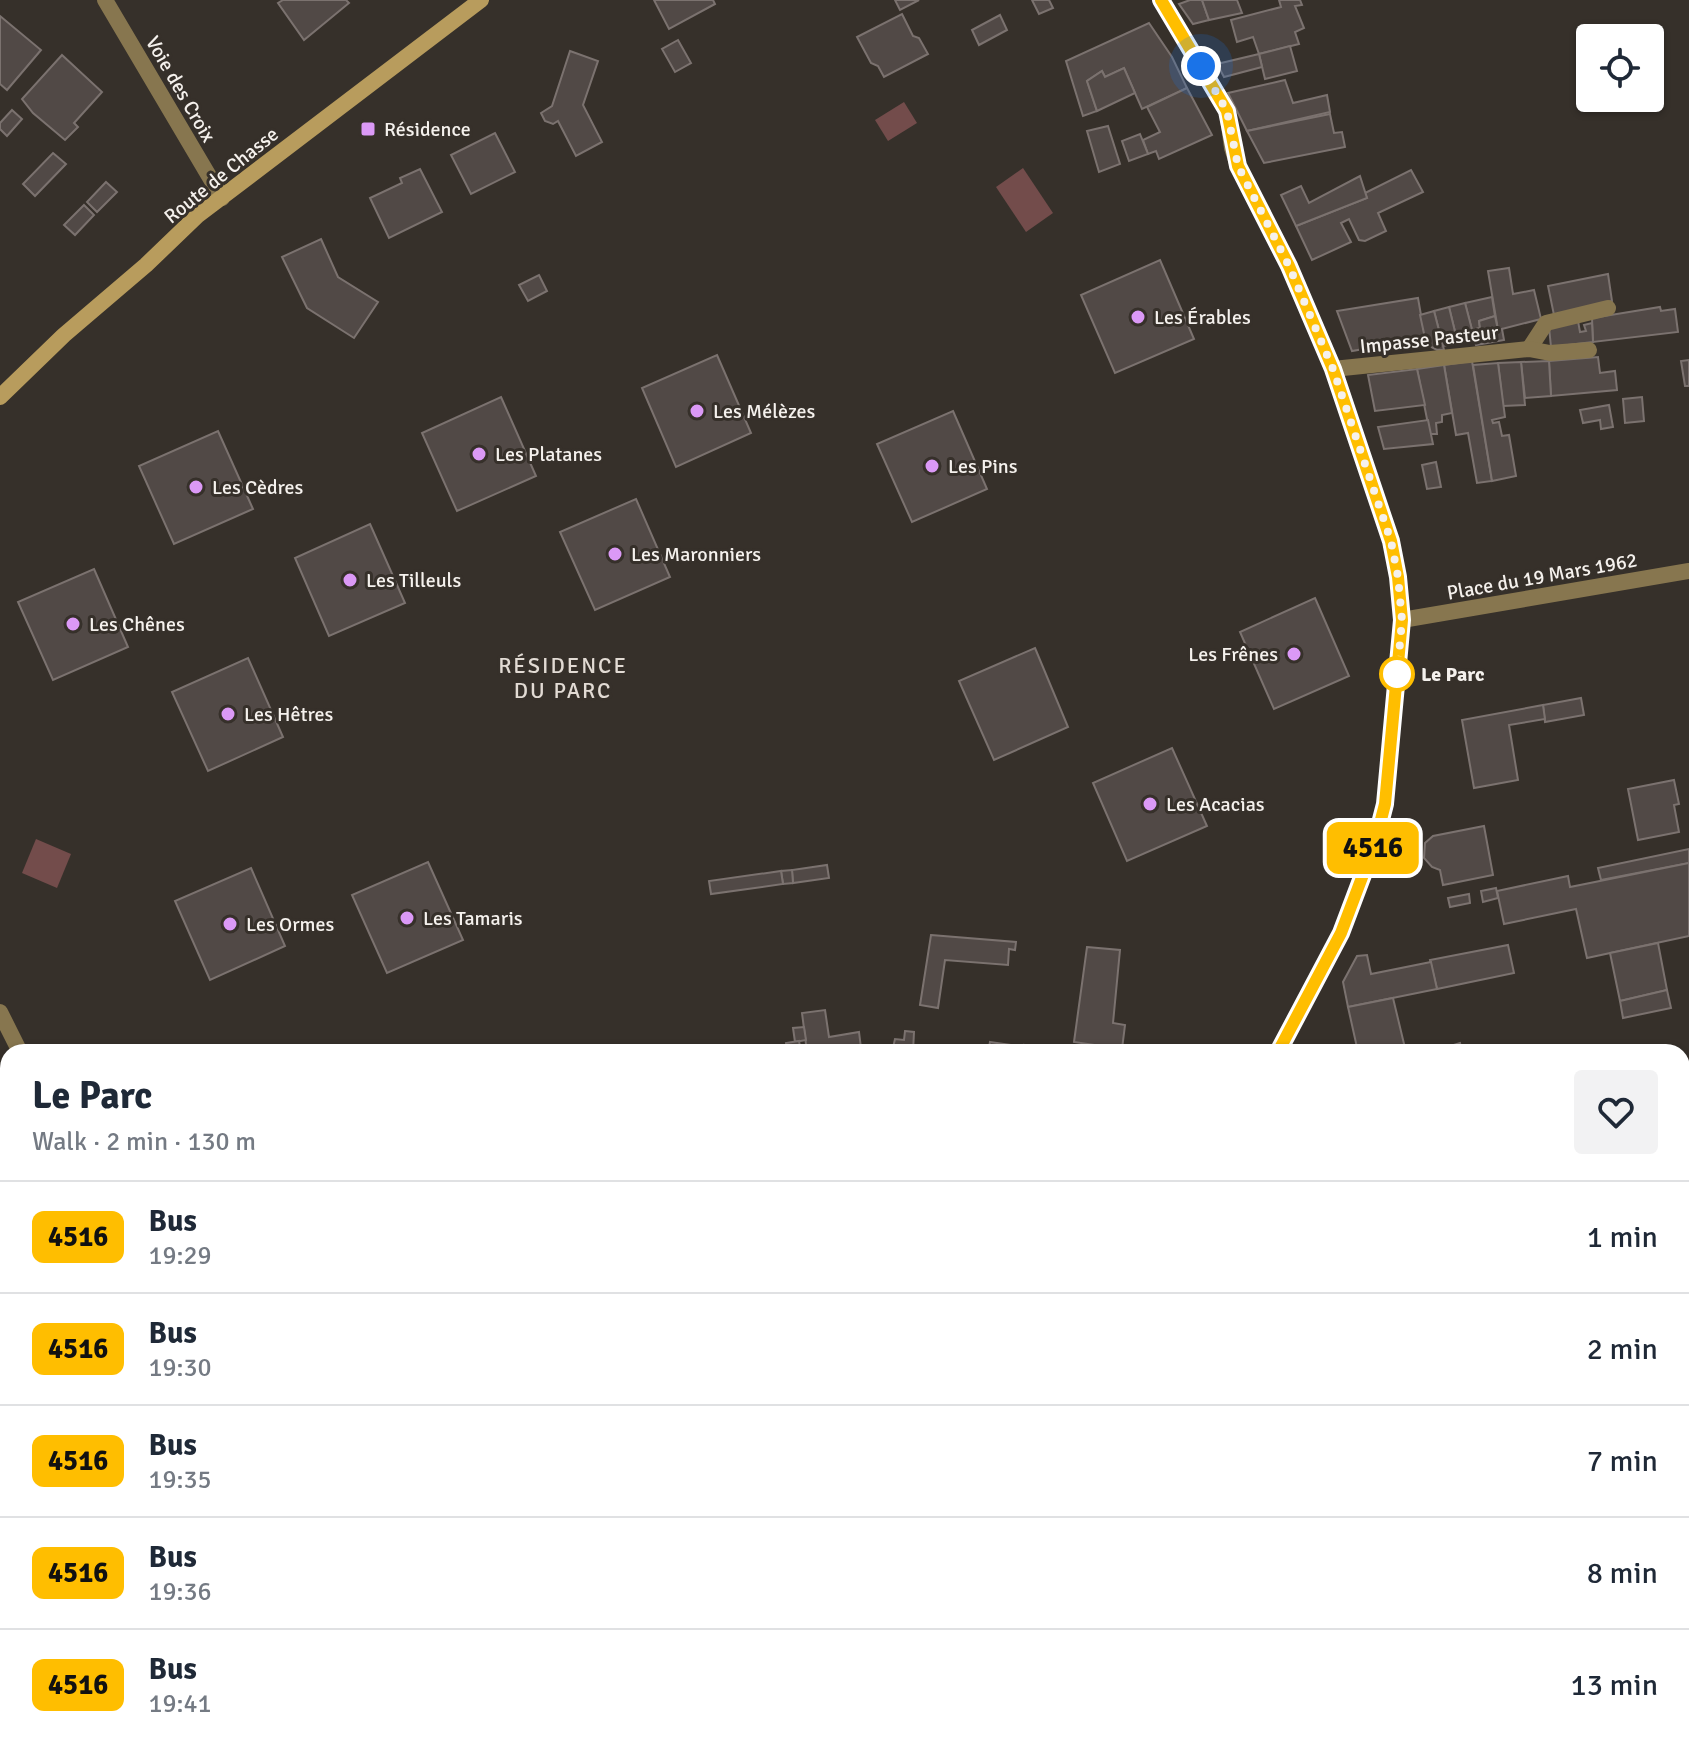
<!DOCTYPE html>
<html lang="en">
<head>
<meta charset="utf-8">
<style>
	body { margin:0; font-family:Signika,sans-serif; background:#f2f2f3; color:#1f2937; height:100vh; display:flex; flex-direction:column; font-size:30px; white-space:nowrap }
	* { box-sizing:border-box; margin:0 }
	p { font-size:26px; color:#747a83 }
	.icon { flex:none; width:44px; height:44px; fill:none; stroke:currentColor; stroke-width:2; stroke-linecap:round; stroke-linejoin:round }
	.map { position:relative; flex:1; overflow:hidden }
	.sheet { position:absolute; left:0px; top:1044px; width:1690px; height:712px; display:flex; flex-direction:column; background:#fff; border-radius:24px 24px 0 0; box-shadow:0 2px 6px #0004 }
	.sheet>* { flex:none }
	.badge { padding:0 16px; border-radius:12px; font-size:28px; line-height:52px }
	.controls { position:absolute; left:1576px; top:24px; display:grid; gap:16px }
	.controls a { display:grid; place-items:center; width:88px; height:88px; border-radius:8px; background:#fff; box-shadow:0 2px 6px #0004; font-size:40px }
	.you { position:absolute; width:40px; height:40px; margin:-20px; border:6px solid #fff; border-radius:50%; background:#1a73e8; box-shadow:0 0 0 12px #1a73e833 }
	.map>.badge { position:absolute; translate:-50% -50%; box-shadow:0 0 0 4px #fff }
	.round { display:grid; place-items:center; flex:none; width:84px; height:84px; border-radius:8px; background:#f2f2f3 }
	.headline { display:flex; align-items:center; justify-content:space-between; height:136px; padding:0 32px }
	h1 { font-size:38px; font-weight:700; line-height:60px }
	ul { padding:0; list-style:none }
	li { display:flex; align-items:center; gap:24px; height:112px; padding:0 32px; border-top:2px solid #e0e1e3 }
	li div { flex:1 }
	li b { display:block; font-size:30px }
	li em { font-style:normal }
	li .badge { min-width:88px; font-weight:700; text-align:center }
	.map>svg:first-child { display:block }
	.built { fill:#44392f }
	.green { fill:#734c4b }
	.building { fill:#514946; stroke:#7b726f; stroke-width:2 }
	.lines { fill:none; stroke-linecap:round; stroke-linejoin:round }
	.minor { stroke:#87764f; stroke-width:16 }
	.secondary { stroke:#b89c5d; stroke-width:16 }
	.line-casing { stroke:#fff; stroke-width:18 }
	.line { stroke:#ffbe00; stroke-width:12 }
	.walk { stroke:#f5f1ed; stroke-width:8; stroke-dasharray:0 14.4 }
	.poi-dot { fill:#db99f6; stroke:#36302a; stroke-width:3 }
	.stop-dot { fill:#fff; stroke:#ffbe00; stroke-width:4 }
	.labels { text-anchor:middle; stroke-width:6; stroke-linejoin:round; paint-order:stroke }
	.street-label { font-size:20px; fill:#f5f1ed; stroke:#36302a }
	.poi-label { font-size:20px; fill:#f5f1ed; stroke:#36302a; text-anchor:start }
	.stop-label { font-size:20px; font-weight:bold; fill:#f5f1ed; stroke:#36302a; text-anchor:start }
	.neighbourhood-label { font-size:22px; letter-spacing:2px; fill:#e2dbd4; stroke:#36302a }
</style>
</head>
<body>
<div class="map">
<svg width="1689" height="1756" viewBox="0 0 1689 1756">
	<rect width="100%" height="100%" fill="#36302a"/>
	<g class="built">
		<path d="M1689,1221V1523L1682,1525V1226Z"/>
		<path d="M113,1748H331L333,1753V1756H102Z"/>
	</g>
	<g class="green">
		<path d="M904,102L917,123L888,141L875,120Z"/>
		<path d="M1023,168L1053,213L1026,232L996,187Z"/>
		<path d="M36,839L71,854L57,888L22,873Z"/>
		<path d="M1068,1748H1167L1170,1756H1073Z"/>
	</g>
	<g class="building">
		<path d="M283,0H346L349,3L304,40L278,3Z"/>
		<path d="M654,0H713L715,4L669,29Z"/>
		<path d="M895,0H919L900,10Z"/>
		<path d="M1032,0H1049L1053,8L1039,14Z"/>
		<path d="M1190,0H1202L1209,20L1193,24L1179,4Z"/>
		<path d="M1202,0H1237L1242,13L1209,20Z"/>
		<path d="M1279,0H1300L1302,5L1295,6L1304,28L1295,32L1299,44L1259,54L1253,37L1237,42L1231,20L1281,7Z"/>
		<path d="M902,14L913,36L919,38L928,54L884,77L878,66L871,63L857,37Z"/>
		<path d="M1000,15L1007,30L979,45L972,30Z"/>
		<path d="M0,16L41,50L7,90L0,84Z"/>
		<path d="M1149,23L1172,57L1187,88L1142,109L1124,68L1105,77L1102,71L1087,81L1097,111L1083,116L1066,61Z"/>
		<path d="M678,40L691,63L675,72L662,49Z"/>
		<path d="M1290,46L1297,71L1265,79L1259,54Z"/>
		<path d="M570,51L598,61L583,105L602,142L576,156L558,121L553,124L545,121L541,113L552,106Z"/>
		<path d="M1259,54L1262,67L1224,77L1217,64Z"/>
		<path d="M62,55L102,92L74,123L78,127L65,140L33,113L22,99Z"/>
		<path d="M1124,68L1135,93L1097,111L1087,81L1102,71L1105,77Z"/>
		<path d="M1285,80L1293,103L1327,95L1330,112L1247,131L1228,93Z"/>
		<path d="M1187,88L1212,135L1159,159L1156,151L1148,154L1143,140L1160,132L1147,107Z"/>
		<path d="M12,110L22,119L7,136L0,129V123Z"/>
		<path d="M1330,114L1334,133L1342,132L1345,147L1264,163L1247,131Z"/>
		<path d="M1108,126L1120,164L1099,172L1087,131Z"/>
		<path d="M495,133L515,172L471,194L451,155Z"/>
		<path d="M1140,134L1148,154L1129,161L1122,141Z"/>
		<path d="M53,153L66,164L35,196L23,184Z"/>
		<path d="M420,169L442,212L389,238L370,198L402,183L400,178Z"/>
		<path d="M1411,170L1423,192L1378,213L1386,231L1365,241L1359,240L1349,219L1341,223L1351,242L1312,260L1296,226L1367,198L1365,193Z"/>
		<path d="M1360,176L1367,198L1296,226L1281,195L1301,186L1309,203Z"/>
		<path d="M106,182L117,192L97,212L87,202Z"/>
		<path d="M84,205L94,215L75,235L64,225Z"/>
		<path d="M321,239L338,277L378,302L354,338L307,308L282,257Z"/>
		<path d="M1160,260L1194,339L1115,373L1081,295Z"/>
		<path d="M1509,268L1513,294L1534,290L1541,319L1498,330L1488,271Z"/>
		<path d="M1608,274L1612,301L1554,315L1548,286Z"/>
		<path d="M539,275L547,291L528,301L519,285Z"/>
		<path d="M1492,297L1495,316L1479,321L1480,328L1472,330L1465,303Z"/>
		<path d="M1418,298L1425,338L1352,351L1337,311Z"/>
		<path d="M1465,303L1475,341L1458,344L1449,307Z"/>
		<path d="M1449,307L1458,344L1443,346L1434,311Z"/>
		<path d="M1660,307L1661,311L1675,309L1678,332L1593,342L1592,318Z"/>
		<path d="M1434,311L1443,346L1444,350H1437L1424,343L1423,339L1425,338L1420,315Z"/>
		<path d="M1495,316L1498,330L1502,329L1504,340L1476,345L1472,330L1480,328L1479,321Z"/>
		<path d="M1578,321L1580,332L1586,331L1584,325L1592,323L1593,342L1551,347L1549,327Z"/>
		<path d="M717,355L751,433L676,467L642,388Z"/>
		<path d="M1598,357L1600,373L1615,371L1617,390L1551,396L1549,361Z"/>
		<path d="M1689,360V386H1685L1681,361Z"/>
		<path d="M1472,361L1492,481L1477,483L1468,433L1456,435L1444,365Z"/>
		<path d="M1549,361L1551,396L1525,398L1521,362Z"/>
		<path d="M1521,362L1525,405L1503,406L1498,363Z"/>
		<path d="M1498,363L1505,417L1492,420L1493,423L1499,422L1502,436L1509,435L1516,476L1492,481L1473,365Z"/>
		<path d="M1444,365L1452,413L1442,415V422L1436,423L1437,434H1430L1417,369Z"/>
		<path d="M1417,369L1425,405L1375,411L1368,375Z"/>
		<path d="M501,397L536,476L457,511L422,433Z"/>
		<path d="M1642,397L1644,421L1625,423L1623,399Z"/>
		<path d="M1609,405L1613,427L1601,429L1600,420L1583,423L1580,410Z"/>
		<path d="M953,411L987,489L912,522L877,444Z"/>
		<path d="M1428,420L1433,444L1384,449L1378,427Z"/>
		<path d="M218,431L253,509L174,544L139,466Z"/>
		<path d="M1436,462L1441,487L1427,489L1422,465Z"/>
		<path d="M636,499L670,577L595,610L560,532Z"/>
		<path d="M370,524L405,603L329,636L295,558Z"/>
		<path d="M94,569L128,647L53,680L18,602Z"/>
		<path d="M1315,598L1349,676L1274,709L1240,632Z"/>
		<path d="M1035,648L1068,727L994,760L959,681Z"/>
		<path d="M248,658L283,737L208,771L172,692Z"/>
		<path d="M1581,698L1584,715L1545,722L1543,705Z"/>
		<path d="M1543,705L1545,719L1509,725L1518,780L1474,788L1462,720Z"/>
		<path d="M1172,748L1207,826L1127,861L1093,783Z"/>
		<path d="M1674,780L1679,804L1674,805L1679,832L1638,840L1628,789Z"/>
		<path d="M1484,826L1493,875L1443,885L1440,870L1432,867L1424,858L1425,843L1433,836Z"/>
		<path d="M1689,849V863L1601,880L1598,868Z"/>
		<path d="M428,862L463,940L387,973L352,895Z"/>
		<path d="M1689,863V936L1587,958L1576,909L1504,924L1497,891L1568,876L1570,887Z"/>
		<path d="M827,865L829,878L793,883L792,870Z"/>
		<path d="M251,868L285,946L210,980L175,901Z"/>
		<path d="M792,870L793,883L783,884L781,871Z"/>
		<path d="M781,871L783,884L711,894L709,881Z"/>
		<path d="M1496,888L1498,898L1483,902L1481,891Z"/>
		<path d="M1469,894L1470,903L1450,907L1448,898Z"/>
		<path d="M931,935L1016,942L1015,950L1009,949L1008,965L945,960L938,1008L920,1005Z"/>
		<path d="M1658,943L1667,990L1620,1001L1610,953Z"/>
		<path d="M1508,945L1514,973L1437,989L1430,960Z"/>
		<path d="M1087,947L1120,950L1113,1023L1125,1025L1122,1049L1074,1042Z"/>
		<path d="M1367,955L1371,974L1431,962L1437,989L1348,1007L1343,982L1357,956Z"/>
		<path d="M1667,990L1671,1008L1623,1018L1620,1001Z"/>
		<path d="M1393,998L1405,1048L1385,1052H1358L1348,1007Z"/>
		<path d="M825,1010L829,1037L859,1032L861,1048L879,1046L880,1052H807L802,1013Z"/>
		<path d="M804,1027L806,1040L795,1042L793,1028Z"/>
		<path d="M905,1031L914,1032L913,1052H892L895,1039L904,1040Z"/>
		<path d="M799,1041L801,1052H787L786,1043Z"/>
		<path d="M990,1042L1024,1047V1045L1073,1051L988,1052Z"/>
		<path d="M1460,1043L1462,1052H1445L1444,1048Z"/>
		<path d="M1682,1063L1689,1086V1106L1682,1108Z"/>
		<path d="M8,1119V1142L0,1134V1123Z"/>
		<path d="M8,1221V1264H0V1222Z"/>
		<path d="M1689,1247V1340H1688L1685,1331L1682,1332V1249Z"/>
		<path d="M8,1331V1375L7,1376L0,1356V1334Z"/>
		<path d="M0,1356L8,1380V1382L0,1385Z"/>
		<path d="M0,1437L8,1462V1488L0,1491Z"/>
		<path d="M8,1488V1542L0,1545V1491Z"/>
		<path d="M8,1554V1610L0,1614V1557Z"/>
		<path d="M1682,1656L1689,1672V1745L1686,1747L1682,1738Z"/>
		<path d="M8,1657V1688L0,1669V1661Z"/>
		<path d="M172,1748H274L279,1756H176Z"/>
		<path d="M743,1748H794L796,1756H745Z"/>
		<path d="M823,1748H859L861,1756H823Z"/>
		<path d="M897,1748H941L943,1756H900Z"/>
		<path d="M973,1748H1039L1041,1756H976Z"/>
		<path d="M1350,1748H1389L1392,1756H1351Z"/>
		<path d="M1612,1748H1678L1659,1756H1615Z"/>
	</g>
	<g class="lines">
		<g class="minor">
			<path d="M105,0L222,198"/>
			<path d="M1161,0L1227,111L1232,148L1238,166L1289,266L1333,369L1391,541L1398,577L1402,620L1385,804L1375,843L1341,933L1278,1052"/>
			<path d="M1529,349L1546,323L1608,308"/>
			<path d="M1333,369L1529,349L1550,353L1589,350"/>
			<path d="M1402,620L1689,571"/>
			<path d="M0,1012L20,1052"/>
			<path d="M1682,1191L1689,1186"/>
			<path d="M0,1303L8,1302"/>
			<path d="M0,1722L8,1733"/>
			<path d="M18,1748L23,1756"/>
			<path d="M355,1748L359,1756"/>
			<path d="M1269,1748L1272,1756"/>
			<path d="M56,1756L68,1748"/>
			<path d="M502,1756L527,1748"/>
		</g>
		<path class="secondary" d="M0,397L64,335L146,265L197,216L481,0"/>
	</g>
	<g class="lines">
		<g class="line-casing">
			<path id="line" d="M1161,0L1227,111L1238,166L1289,266L1333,369L1391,541L1398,577L1402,620L1385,804L1375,843L1341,933L1278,1052"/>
		</g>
		<use href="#line" class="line"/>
		<path class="walk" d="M1201,66L1227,111L1238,166L1289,266L1333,369L1391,541L1398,577L1402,620L1397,677V674"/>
	</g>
	<g class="poi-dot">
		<rect x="360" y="121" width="16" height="16" rx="4"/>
		<circle cx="1138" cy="317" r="8"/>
		<circle cx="697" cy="411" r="8"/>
		<circle cx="479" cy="454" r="8"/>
		<circle cx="932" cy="466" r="8"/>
		<circle cx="196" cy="487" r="8"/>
		<circle cx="615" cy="554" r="8"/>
		<circle cx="350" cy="580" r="8"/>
		<circle cx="73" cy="624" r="8"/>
		<circle cx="1294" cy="654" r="8"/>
		<circle cx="228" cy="714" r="8"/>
		<circle cx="1150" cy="804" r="8"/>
		<circle cx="407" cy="918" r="8"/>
		<circle cx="230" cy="924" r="8"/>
	</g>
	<circle class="stop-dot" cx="1397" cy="674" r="16"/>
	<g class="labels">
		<g class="street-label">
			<text transform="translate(181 89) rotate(60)" y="7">Voie des Croix</text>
			<text transform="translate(221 175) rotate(-39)" y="7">Route de Chasse</text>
			<text transform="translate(1429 339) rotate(-6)" y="7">Impasse Pasteur</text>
			<text transform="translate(1542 576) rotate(-10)" y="7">Place du 19 Mars 1962</text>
		</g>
		<g class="poi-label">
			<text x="384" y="136">Résidence</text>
			<text x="1154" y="324">Les Érables</text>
			<text x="713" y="418">Les Mélèzes</text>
			<text x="495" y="461">Les Platanes</text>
			<text x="948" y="473">Les Pins</text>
			<text x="212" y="494">Les Cèdres</text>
			<text x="631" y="561">Les Maronniers</text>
			<text x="366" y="587">Les Tilleuls</text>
			<text x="89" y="631">Les Chênes</text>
			<text x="1278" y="661" text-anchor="end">Les Frênes</text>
			<text x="244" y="721">Les Hêtres</text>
			<text x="1166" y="811">Les Acacias</text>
			<text x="423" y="925">Les Tamaris</text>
			<text x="246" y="931">Les Ormes</text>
		</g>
		<g class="stop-label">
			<text x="1421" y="681">Le Parc</text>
		</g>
		<g class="neighbourhood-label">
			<text x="563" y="673">RÉSIDENCE<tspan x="563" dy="25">DU PARC</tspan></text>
		</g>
	</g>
</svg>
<div class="controls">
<a><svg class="icon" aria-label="locate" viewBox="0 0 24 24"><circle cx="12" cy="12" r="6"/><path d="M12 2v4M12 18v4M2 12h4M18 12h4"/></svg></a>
</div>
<div class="you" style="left:1201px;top:66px"></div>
<b class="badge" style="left:1373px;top:848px;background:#ffbe00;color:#111">4516</b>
<section class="sheet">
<div class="headline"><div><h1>Le Parc</h1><p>Walk · 2 min · 130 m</p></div><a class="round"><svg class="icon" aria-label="heart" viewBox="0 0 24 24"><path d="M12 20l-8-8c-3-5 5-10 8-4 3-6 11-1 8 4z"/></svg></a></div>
<ul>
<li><span class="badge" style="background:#ffbe00;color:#111">4516</span><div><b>Bus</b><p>19:29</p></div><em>1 min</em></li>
<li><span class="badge" style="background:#ffbe00;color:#111">4516</span><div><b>Bus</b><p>19:30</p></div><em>2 min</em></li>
<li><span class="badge" style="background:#ffbe00;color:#111">4516</span><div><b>Bus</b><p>19:35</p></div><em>7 min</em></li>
<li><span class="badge" style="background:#ffbe00;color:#111">4516</span><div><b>Bus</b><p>19:36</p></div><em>8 min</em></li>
<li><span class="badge" style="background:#ffbe00;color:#111">4516</span><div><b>Bus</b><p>19:41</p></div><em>13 min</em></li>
</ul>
</section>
</div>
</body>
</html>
